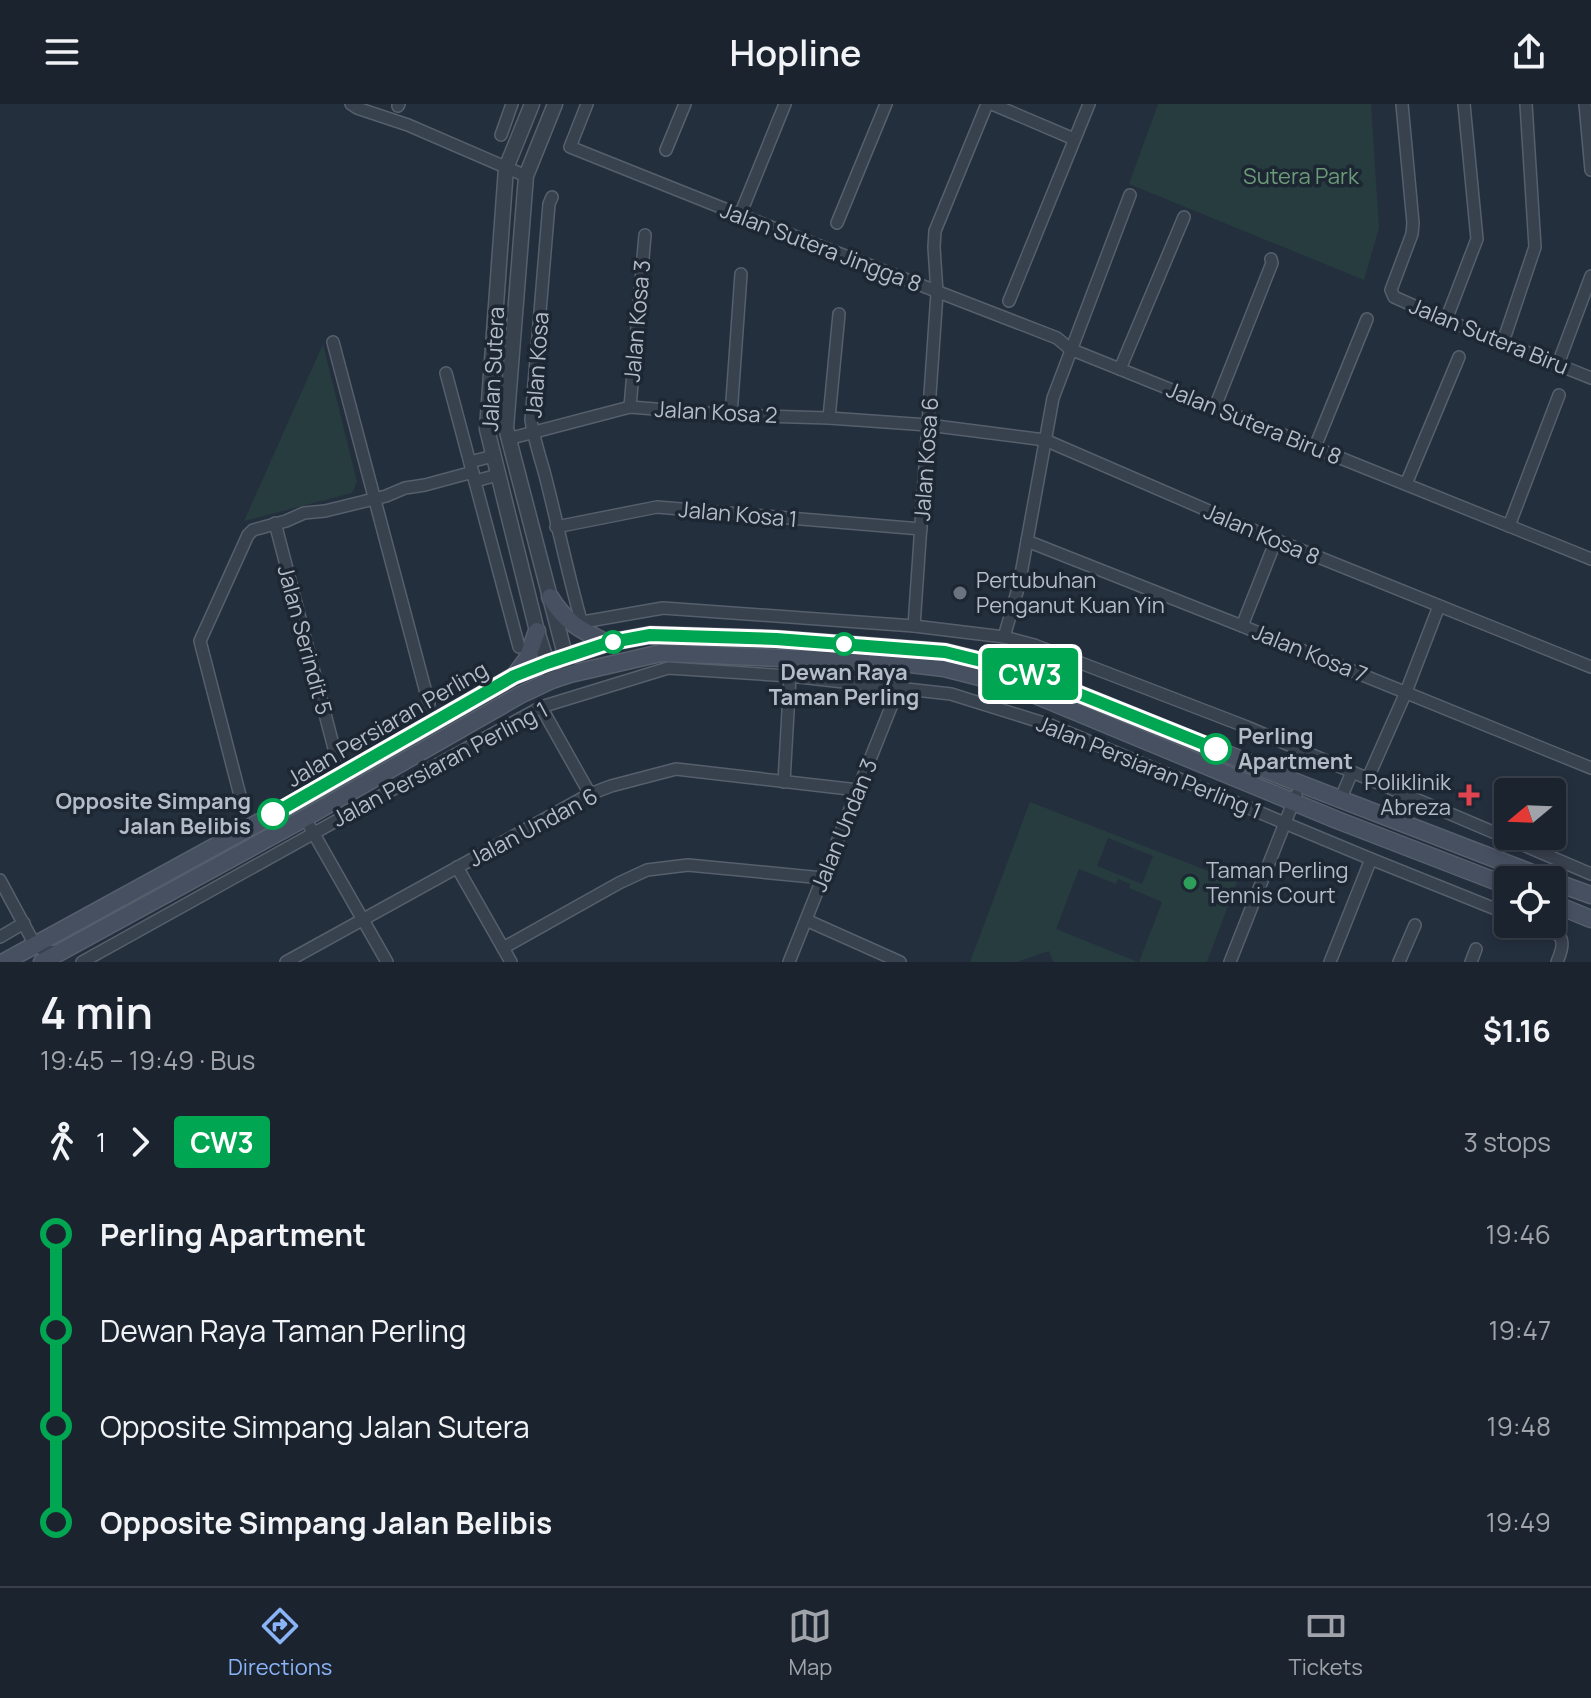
<!DOCTYPE html>
<html lang="en">
<head>
<meta charset="utf-8">
<style>
	body { margin:0; font-family:Manrope,sans-serif; background:#242b36; color:#f1f3f6; height:100vh; display:flex; flex-direction:column; font-size:30px; white-space:nowrap }
	* { box-sizing:border-box; margin:0 }
	p { font-size:26px; color:#a0a4aa }
	.icon { flex:none; width:44px; height:44px; fill:none; stroke:currentColor; stroke-width:2; stroke-linecap:round; stroke-linejoin:round }
	.map { position:relative; height:858px; overflow:hidden }
	.sheet { display:flex; flex-direction:column; background:#1b232e; flex:1 }
	.sheet>* { flex:none }
	.badge { padding:0 16px; border-radius:6px; font-size:28px; line-height:52px }
	.needle { width:52px; rotate:251deg }
	.buttons { position:absolute; left:1494px; top:674px; display:grid; gap:16px }
	.buttons a { display:grid; place-items:center; width:72px; height:72px; border-radius:8px; background:#1b232e; box-shadow:0 4px 12px #0003,0 0 0 2px #39404a; font-size:40px }
	.map>.badge { position:absolute; translate:-50% -50%; box-shadow:0 0 0 4px #fff }
	.legs { display:flex; align-items:center; gap:12px; height:88px; padding:0 40px; font-size:26px }
	.legs p { margin-inline-start:auto }
	.headline { display:flex; align-items:center; justify-content:space-between; height:136px; padding:0 40px }
	h1 { font-size:44px; font-weight:600; line-height:60px }
	ul { padding:0 40px; list-style:none }
	li { display:flex; align-items:center; gap:28px; height:96px; font-size:30px }
	li i { display:grid; place-items:center; width:12px; height:100%; margin:0 10px; background:currentColor }
	li i::after { content:''; width:20px; height:20px; margin:-10px; border:6px solid; border-radius:50%; background:#1b232e }
	li p { margin-inline-start:auto }
	li:first-child i { background:linear-gradient(#0000 50%,currentColor 0) }
	li:last-child i { background:linear-gradient(currentColor 50%,#0000 0) }
	header { display:flex; justify-content:space-between; align-items:center; height:104px; padding:0 40px; background:#1b232e; font-size:36px; font-weight:600 }
	.menu { display:flex; justify-content:space-around; align-items:center; height:112px; border-top:2px solid #39404a; background:#1b232e; font-size:22px; color:#a0a4aa }
	.menu a { display:grid; justify-items:center; gap:4px }
	.menu .selected { color:#8ab4f8 }
	.map>svg:first-child { display:block }
	.green { fill:#263c3f; fill-rule:evenodd }
	.lines { fill:none; stroke-linecap:round; stroke-linejoin:round }
	.minor-casing { stroke:#565f6c; stroke-width:14 }
	.tertiary-casing { stroke:#565f6c; stroke-width:17 }
	.secondary-casing { stroke:#565f6c; stroke-width:19 }
	.minor { stroke:#38414e; stroke-width:11 }
	.tertiary { stroke:#38414e; stroke-width:14 }
	.secondary { stroke:#465061; stroke-width:16 }
	.line-1-casing { stroke:#fff; stroke-width:18 }
	.line-1 { stroke:#00a651; stroke-width:12 }
	.worship-dot { fill:#6b7280; stroke:#1d2633; stroke-width:3 }
	.stop-1-dot { fill:#fff; stroke:#00a651; stroke-width:4 }
	.health-dot { fill:#e0444e; stroke:#1d2633; stroke-width:3 }
	.leisure-dot { fill:#2e9e5b; stroke:#1d2633; stroke-width:3 }
	.labels { text-anchor:middle; stroke-width:7; stroke-linejoin:round; paint-order:stroke }
	.park-label { font-size:22px; fill:#6b9a76; stroke:#1d2633 }
	.street-label { font-size:22px; fill:#b4bcc9; stroke:#1d2633 }
	.poi-label { font-size:22px; fill:#b4bcc9; stroke:#1d2633; text-anchor:start }
	.stop-label { font-size:22px; font-weight:bold; fill:#b4bcc9; stroke:#1d2633 }
</style>
</head>
<body>
<header><svg class="icon" aria-label="menu" viewBox="0 0 24 24"><path d="M4 6h16M4 12h16M4 18h16"/></svg>Hopline<svg class="icon" aria-label="share" viewBox="0 0 24 24"><path d="M12 15V3M7 8l5-5 5 5M5 13v7h14v-7"/></svg></header>
<div class="map">
<svg width="1591" height="858" viewBox="0 0 1591 858">
	<rect width="100%" height="100%" fill="#242f3e"/>
	<g class="green">
		<path d="M1158,0H1371L1379,124L1364,176L1129,80Z"/>
		<path d="M323,240L357,378L352,389L244,417Z"/>
		<path d="M1030,698L1237,778L1207,858H1139L1162,798L1129,784L1130,780L1118,775L1116,780L1079,765L1056,825L1138,858H1053L1049,847L1017,858H970ZM1108,734L1153,752L1142,780L1097,762Z"/>
	</g>
	<g class="lines">
		<g class="minor-casing">
			<g id="minor">
				<path d="M351,0L357,4L408,21L526,72"/>
				<path d="M587,0L570,43L740,111L1057,234L1070,245L1591,455"/>
				<path d="M992,0L1074,35"/>
				<path d="M1402,0L1413,119L1412,130L1391,186L1394,193L1446,216L1591,274"/>
				<path d="M1585,0L1591,66"/>
				<path d="M398,2L399,0"/>
				<path d="M501,31L512,0"/>
				<path d="M666,46L685,0"/>
				<path d="M552,93L549,100L531,316C534,335 540,353 545,371C557,418 567,466 580,513L583,518L663,504L914,522L1004,533L1034,541L1247,623L1591,770"/>
				<path d="M740,111L785,0"/>
				<path d="M837,119L886,0"/>
				<path d="M1009,197L1089,0"/>
				<path d="M1446,216L1477,135L1464,0"/>
				<path d="M333,238L429,600"/>
				<path d="M1503,238L1535,143L1526,0"/>
				<path d="M1558,260L1591,172"/>
				<path d="M1120,265L1184,113"/>
				<path d="M446,269L519,543"/>
				<path d="M630,303L645,131"/>
				<path d="M1215,303L1272,159L1271,155"/>
				<path d="M731,311L741,170"/>
				<path d="M829,314L839,210"/>
				<path d="M508,335L630,303L731,311L829,314L928,321L1045,336L1276,436L1591,563"/>
				<path d="M1315,343L1367,215"/>
				<path d="M470,358L493,352"/>
				<path d="M475,377L498,371"/>
				<path d="M1406,380L1459,253"/>
				<path d="M275,419L336,652"/>
				<path d="M1509,422L1559,291"/>
				<path d="M556,423L657,403L921,425"/>
				<path d="M1027,437L1242,522L1591,664"/>
				<path d="M914,522L937,189L934,143L935,127L987,0"/>
				<path d="M1242,522L1276,436"/>
				<path d="M1004,533L1019,481L1053,294L1130,91"/>
				<path d="M1022,567L1034,541"/>
				<path d="M541,603L590,690"/>
				<path d="M1368,674L1406,588L1439,502"/>
				<path d="M784,678L790,572"/>
				<path d="M1341,694L1352,668"/>
				<path d="M243,703L200,537L248,431L253,426L286,417L304,409L325,407L386,392L405,384L425,381L473,368"/>
				<path d="M310,723L387,858"/>
				<path d="M457,763L511,858"/>
				<path d="M0,776L35,841C44,848 49,848 59,847"/>
				<path d="M806,816L900,858"/>
				<path d="M1532,820C1557,830 1570,828 1557,858"/>
				<path d="M0,833L24,819"/>
				<path d="M503,844L619,779L647,766L688,761L823,774"/>
				<path d="M82,858L541,603L668,564L790,572L951,590L1050,621L1371,755L1508,810"/>
				<path d="M286,858L590,690L611,682L676,665L858,686"/>
				<path d="M789,858L899,583"/>
				<path d="M1230,858L1296,691"/>
				<path d="M1330,858L1371,755"/>
				<path d="M1399,858L1415,821"/>
				<path d="M1471,858L1476,845"/>
			</g>
		</g>
		<g class="tertiary-casing">
			<g id="tertiary">
				<path d="M532,0L506,64L487,325L537,527L550,568"/>
				<path d="M555,0L526,72L506,324L570,570"/>
			</g>
		</g>
		<g class="secondary-casing">
			<g id="secondary">
				<path d="M550,493C566,519 581,526 607,539"/>
				<path d="M515,571L527,555L537,527"/>
				<path d="M1552,777L1591,791"/>
				<path d="M1552,799L1591,815"/>
				<path d="M4,858L296,698L514,572L547,559L607,539L650,531L776,535L945,548L1022,567L1301,680L1550,776"/>
				<path d="M42,858L305,714L520,591L552,576L570,570L661,549L902,559L944,564L1011,581L1337,716L1508,782"/>
			</g>
		</g>
		<use href="#minor" class="minor"/>
		<use href="#tertiary" class="tertiary"/>
		<use href="#secondary" class="secondary"/>
	</g>
	<g class="lines">
		<g class="line-1-casing">
			<path id="line-1" d="M273,710L514,572L547,559L607,539L650,531L776,535L945,548L1022,567L1216,645"/>
		</g>
		<use href="#line-1" class="line-1"/>
	</g>
	<circle class="worship-dot" cx="960" cy="489" r="8"/>
	<g class="stop-1-dot">
		<circle cx="613" cy="538" r="10"/>
		<circle cx="844" cy="540" r="10"/>
		<circle cx="1216" cy="645" r="14"/>
		<circle cx="273" cy="710" r="14"/>
	</g>
	<path class="health-dot" d="M1465 679h8v8h8v8h-8v8h-8v-8h-8v-8h8z"/>
	<circle class="leisure-dot" cx="1190" cy="779" r="8"/>
	<g class="labels">
		<g class="park-label">
			<text x="1301" y="80">Sutera Park</text>
		</g>
		<g class="street-label">
			<text transform="translate(821 143) rotate(21)" y="8">Jalan Sutera Jingga 8</text>
			<text transform="translate(637 217) rotate(-85)" y="8">Jalan Kosa 3</text>
			<text transform="translate(1489 232) rotate(22)" y="8">Jalan Sutera Biru</text>
			<text transform="translate(537 261) rotate(-86)" y="8">Jalan Kosa</text>
			<text transform="translate(493 265) rotate(-87)" y="8">Jalan Sutera</text>
			<text transform="translate(716 308) rotate(3)" y="8">Jalan Kosa 2</text>
			<text transform="translate(1254 319) rotate(22)" y="8">Jalan Sutera Biru 8</text>
			<text transform="translate(926 355) rotate(-86)" y="8">Jalan Kosa 6</text>
			<text transform="translate(738 410) rotate(5)" y="8">Jalan Kosa 1</text>
			<text transform="translate(1262 430) rotate(23)" y="8">Jalan Kosa 8</text>
			<text transform="translate(305 536) rotate(75)" y="8">Jalan Serindit 5</text>
			<text transform="translate(1310 549) rotate(22)" y="8">Jalan Kosa 7</text>
			<text transform="translate(387 620) rotate(-30)" y="8">Jalan Persiaran Perling</text>
			<text transform="translate(440 660) rotate(-28)" y="8">Jalan Persiaran Perling 1</text>
			<text transform="translate(1149 663) rotate(22)" y="8">Jalan Persiaran Perling 1</text>
			<text transform="translate(844 721) rotate(-68)" y="8">Jalan Undan 3</text>
			<text transform="translate(533 723) rotate(-28)" y="8">Jalan Undan 6</text>
		</g>
		<g class="poi-label">
			<text x="976" y="484">Pertubuhan<tspan x="976" dy="25">Penganut Kuan Yin</tspan></text>
			<text x="1451" y="686" text-anchor="end">Poliklinik<tspan x="1451" dy="25">Abreza</tspan></text>
			<text x="1206" y="774">Taman Perling<tspan x="1206" dy="25">Tennis Court</tspan></text>
		</g>
		<g class="stop-label">
			<text x="844" y="576">Dewan Raya<tspan x="844" dy="25">Taman Perling</tspan></text>
			<text x="1238" y="640" text-anchor="start">Perling<tspan x="1238" dy="25">Apartment</tspan></text>
			<text x="251" y="705" text-anchor="end">Opposite Simpang<tspan x="251" dy="25">Jalan Belibis</tspan></text>
		</g>
	</g>
</svg>
<div class="buttons">
<a><svg class="needle" viewBox="-14 -14 28 28"><path d="M0-13l5 13h-10z" fill="#e53935"/><path d="M0 13l5-13h-10z" fill="#a0a4aa"/></svg></a>
<a><svg class="icon" aria-label="locate" viewBox="0 0 24 24"><circle cx="12" cy="12" r="6"/><path d="M12 2v4M12 18v4M2 12h4M18 12h4"/></svg></a>
</div>
<b class="badge" style="left:1030px;top:570px;background:#00a651;color:#fff">CW3</b>
</div>
<section class="sheet">
<div class="headline"><div><h1>4 min</h1><p>19:45 – 19:49 · Bus</p></div><b>$1.16</b></div>
<div class="legs"><svg class="icon" aria-label="walk" viewBox="0 0 24 24"><circle cx="13" cy="4" r="2"/><path d="M13 8l-2 6 4 7M11 14l-3 7M7 12l3-4h3l4 4"/></svg>1<svg class="icon" aria-label="forward" viewBox="0 0 24 24"><path d="M9 5l7 7-7 7"/></svg><b class="badge" style="background:#00a651;color:#fff">CW3</b><p>3 stops</p></div>
<ul>
<li><i style="color:#00a651"></i><b>Perling Apartment</b><p>19:46</p></li>
<li><i style="color:#00a651"></i><span>Dewan Raya Taman Perling</span><p>19:47</p></li>
<li><i style="color:#00a651"></i><span>Opposite Simpang Jalan Sutera</span><p>19:48</p></li>
<li><i style="color:#00a651"></i><b>Opposite Simpang Jalan Belibis</b><p>19:49</p></li>
</ul>
</section>
<nav class="menu">
<a class="selected"><svg class="icon" aria-label="directions" viewBox="0 0 24 24"><path d="M12 3l9 9-9 9-9-9zM9 14v-3h6M13 9l2 2-2 2"/></svg>Directions</a>
<a><svg class="icon" aria-label="map" viewBox="0 0 24 24"><path d="M3 6l6-2 6 2 6-2v14l-6 2-6-2-6 2zM9 4v14M15 6v14"/></svg>Map</a>
<a><svg class="icon" aria-label="tickets" viewBox="0 0 24 24"><path d="M3 7h18v10H3zM15 7v10"/></svg>Tickets</a>
</nav>
</body>
</html>
